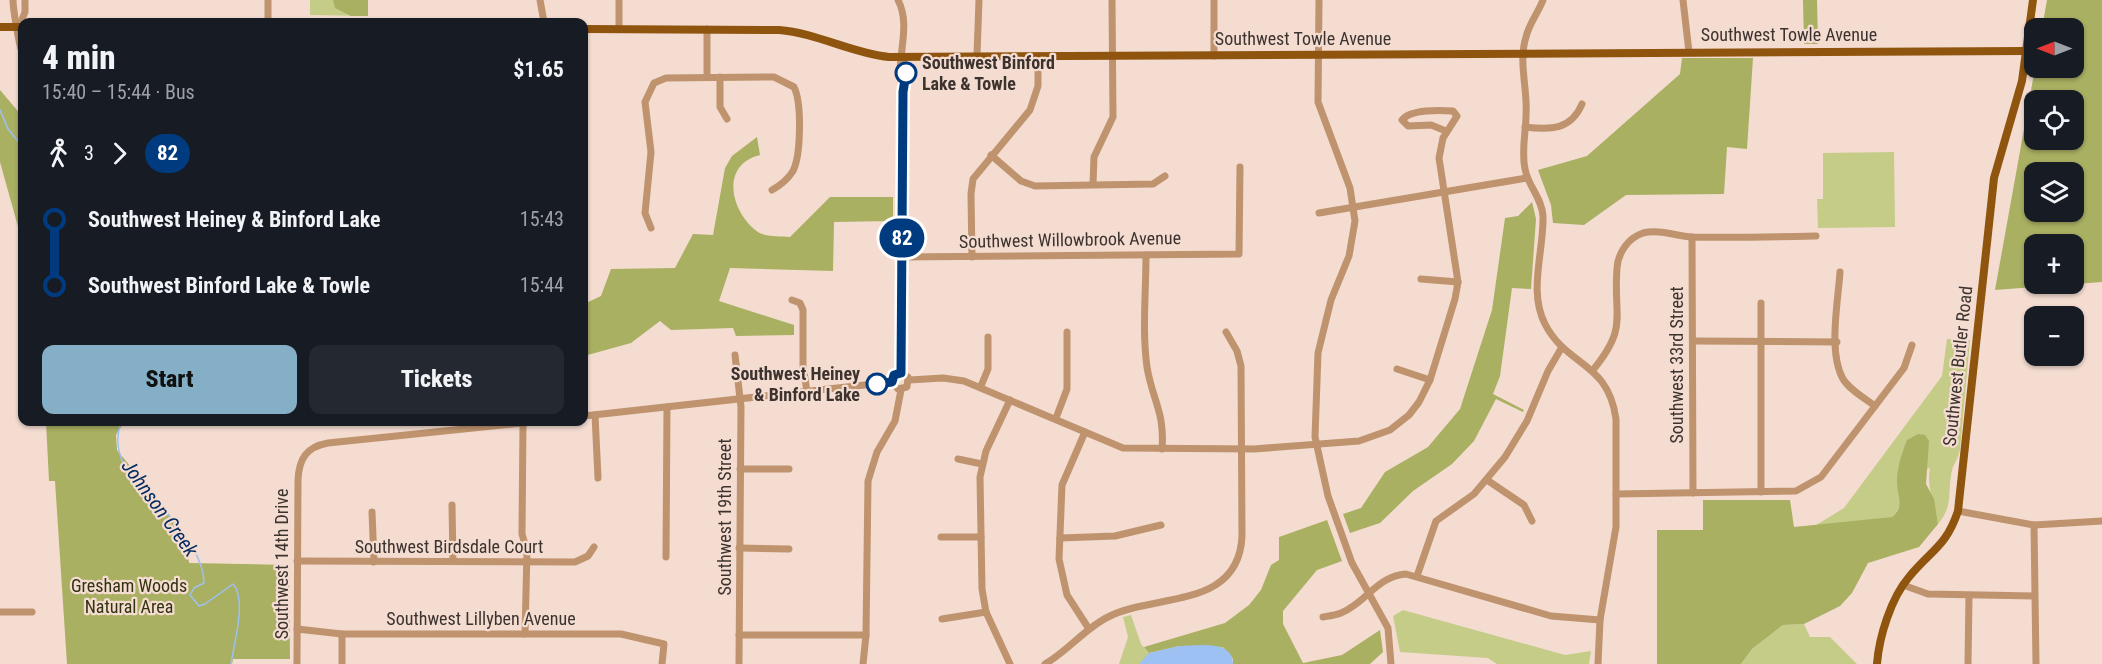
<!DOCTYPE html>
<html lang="en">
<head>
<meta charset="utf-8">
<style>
	body { margin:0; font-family:"Roboto Condensed",sans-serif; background:#242831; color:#f1f3f6; height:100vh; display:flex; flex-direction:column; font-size:22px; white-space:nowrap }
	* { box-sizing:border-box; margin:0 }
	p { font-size:20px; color:#9ea1a6 }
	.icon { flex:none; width:33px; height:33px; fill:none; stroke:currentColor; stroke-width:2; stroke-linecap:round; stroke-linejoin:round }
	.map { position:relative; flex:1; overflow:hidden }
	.details { position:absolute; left:18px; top:18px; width:570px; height:408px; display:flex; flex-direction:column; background:#171b24; border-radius:12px; box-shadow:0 2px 4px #0004 }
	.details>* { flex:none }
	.badge { padding:0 12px; border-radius:20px; font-size:21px; line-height:39px }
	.needle { width:39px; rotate:270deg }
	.fabs { position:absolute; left:2024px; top:18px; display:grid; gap:12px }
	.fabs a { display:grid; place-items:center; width:60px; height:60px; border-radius:12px; background:#171b24; box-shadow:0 2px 4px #0004; font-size:30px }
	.map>.badge { position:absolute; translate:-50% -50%; box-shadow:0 0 0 3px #fff }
	.legs { display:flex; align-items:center; gap:9px; height:66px; padding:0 24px; font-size:20px }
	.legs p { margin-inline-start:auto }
	.summary { display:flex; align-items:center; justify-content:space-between; height:102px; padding:0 24px }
	h1 { font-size:33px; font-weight:800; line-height:45px }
	.cta { display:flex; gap:12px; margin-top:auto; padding:12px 24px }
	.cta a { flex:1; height:69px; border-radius:12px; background:#85afc6; color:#111; font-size:24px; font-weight:800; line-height:69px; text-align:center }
	.cta a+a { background:#242831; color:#f1f3f6 }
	ul { padding:0 24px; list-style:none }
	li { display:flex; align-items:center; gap:21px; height:66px; font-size:22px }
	li i { display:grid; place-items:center; width:9px; height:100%; margin:0 8px; background:currentColor }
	li i::after { content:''; width:15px; height:15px; margin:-8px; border:4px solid; border-radius:50%; background:#171b24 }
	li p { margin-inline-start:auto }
	li:first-child i { background:linear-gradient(#0000 50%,currentColor 0) }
	li:last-child i { background:linear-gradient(currentColor 50%,#0000 0) }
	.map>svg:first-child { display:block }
	.green { fill:#c5cc88 }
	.forest { fill:#a9b062; fill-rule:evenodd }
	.water { fill:#9ec1f3 }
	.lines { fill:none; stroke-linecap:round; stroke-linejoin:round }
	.stream { stroke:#9ec1f3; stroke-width:1.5 }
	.minor { stroke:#be936e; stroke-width:7 }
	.major { stroke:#8f540d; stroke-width:8 }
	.line-1-casing { stroke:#fff; stroke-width:14 }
	.line-1 { stroke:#003b80; stroke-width:9 }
	.stop-1-dot { fill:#fff; stroke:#003b80; stroke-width:3 }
	.labels { text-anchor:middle; stroke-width:4.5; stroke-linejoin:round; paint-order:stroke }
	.street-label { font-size:18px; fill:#3c332f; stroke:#f4dcd1 }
	.stop-label { font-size:18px; font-weight:bold; fill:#3c332f; stroke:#f4dcd1; text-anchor:start }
	.park-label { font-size:18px; fill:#303210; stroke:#f4dcd1 }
	.water-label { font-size:20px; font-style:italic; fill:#022b61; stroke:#f4dcd1 }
</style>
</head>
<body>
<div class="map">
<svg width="2102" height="664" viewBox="0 0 2102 664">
	<rect width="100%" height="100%" fill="#f4dcd1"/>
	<g class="green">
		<path d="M310,0H368V16L310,15Z"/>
		<path d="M1894,152L1895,227L1818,228L1817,199H1823V153Z"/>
		<path d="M1947,339L1970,340L1960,449C1959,458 1954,463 1952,470C1947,493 1954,505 1938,524C1935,504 1926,487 1930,468L1897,482C1900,495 1903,507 1892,517L1813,527L1844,508L1942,376Z"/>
		<path d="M1403,610L1565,655L1591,651L1589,664H1497L1488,658L1400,652L1393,616Z"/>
		<path d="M1131,615L1141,644L1149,653L1179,646L1223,647L1233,664H1119L1128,637L1123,617Z"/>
		<path d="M1804,624L1810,637H1830L1857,664H1741L1752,649L1783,625Z"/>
	</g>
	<g class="forest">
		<path d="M333,0H368V16H351L335,8Z"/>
		<path d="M1803,0H1817L1818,44H1804Z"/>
		<path d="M2047,0H2102V282L1995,290L2035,68H2073V28H2042ZM2034,100H2073V140H2034ZM2034,172H2073V212H2034ZM2034,244H2073V284H2034Z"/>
		<path d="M1682,58H1753L1747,149L1727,147L1724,194L1626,195L1584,225L1553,223L1551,205L1538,170L1587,156L1680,74Z"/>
		<path d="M0,90L22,116V241L0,162Z"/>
		<path d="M757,137L760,155C719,165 731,213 758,232C765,237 781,236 790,237L830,197H893V221L834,222L833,271L730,268L719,301L794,325V335L736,336L733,328L671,330L660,321L631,343L584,356V304L601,296L611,269L675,268L693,234L713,235L725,168L732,156Z"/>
		<path d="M1532,202L1536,219L1531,289L1512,288L1500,376L1493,394L1524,410L1523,412L1496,399L1474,441L1452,464L1413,491L1380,523L1350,533L1343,514L1361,508L1385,472L1428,447L1460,409L1492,310L1505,218L1518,216Z"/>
		<path d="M46,422H124L116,435L117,450C140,480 189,526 189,563L289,565L290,659H233L232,664H67L55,481H49Z"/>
		<path d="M1918,434L1925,435L1929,441L1926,484L1934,499L1938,524L1919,547L1868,563L1852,593L1840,606L1804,624L1783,625L1752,649L1741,664H1657V530H1703V500H1790L1794,527L1892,517C1905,506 1897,496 1897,482C1897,467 1902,453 1907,440Z"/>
		<path d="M1327,520L1342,561L1317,570L1283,611V624L1303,663L1342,655L1380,630L1383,652L1370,664H1233V659L1223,647L1179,646L1149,653L1144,647L1225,623L1249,605L1261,590L1271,565L1279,560V537Z"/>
	</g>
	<path class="water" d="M1179,646C1196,646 1233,639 1233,664H1139L1149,653Z"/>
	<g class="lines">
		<g class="stream">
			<path d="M0,110L8,129L22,146"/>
			<path d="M121,422C111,450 127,483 154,495C171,523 203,548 204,583L194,588L190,595L199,606L205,604L233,584C247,600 234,643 231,664"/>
		</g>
		<g class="minor">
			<path d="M13,0C13,9 19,44 22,52"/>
			<path d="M540,0L544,22"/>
			<path d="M619,0V29"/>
			<path d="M898,0C913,29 893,63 903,92"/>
			<path d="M1214,0V56"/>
			<path d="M1319,0L1318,102L1350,188L1355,221L1349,256L1331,300L1318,353L1315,437L1328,496L1352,563L1388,628L1391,664"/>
			<path d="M1543,0C1538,13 1529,24 1526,37C1518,62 1528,90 1526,115C1526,133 1521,150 1525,169C1528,186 1542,198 1543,216C1544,251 1528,291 1545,324C1567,367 1608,361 1616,419V527L1600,620L1598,664"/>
			<path d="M1683,0L1689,52"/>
			<path d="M268,22V0"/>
			<path d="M19,27L25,12V0"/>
			<path d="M977,55L979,0"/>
			<path d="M707,76V29"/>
			<path d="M720,77V107L727,119"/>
			<path d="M1525,127C1551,130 1571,130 1582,104"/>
			<path d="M991,155L1021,181L1035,186L1153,184L1165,176"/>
			<path d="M1093,184L1094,157L1113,117L1112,0"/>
			<path d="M1319,213L1527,178"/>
			<path d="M651,228L645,213L651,152L645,102L654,83L666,78L774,77L794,87C802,103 801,155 793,171C788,179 781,185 772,190"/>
			<path d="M1692,237L1693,493"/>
			<path d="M1146,255C1146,292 1142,331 1147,367C1152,399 1165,412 1162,449"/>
			<path d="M902,257L1239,254L1240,167"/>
			<path d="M972,257L971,194L973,179L1030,110L1038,86V56"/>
			<path d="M1840,272C1838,302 1828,352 1843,379C1850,390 1864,398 1875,406"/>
			<path d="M1421,279L1458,282"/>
			<path d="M792,300L800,303L803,310V365L807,392"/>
			<path d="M1693,341L1837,342"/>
			<path d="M735,355L741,407L739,664"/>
			<path d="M1397,369L1430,380"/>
			<path d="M1593,370C1629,326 1613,318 1617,268C1618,253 1628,238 1643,233C1659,229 1676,236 1692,237C1733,238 1774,237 1816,236"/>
			<path d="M901,373L903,92L906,73L903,56"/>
			<path d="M909,380L943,378L964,381L1123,448L1254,449L1359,441L1390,430L1409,415L1419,402L1430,380L1455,299L1458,282L1439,158L1443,138L1457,116L1453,111C1441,110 1410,109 1402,120L1408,126L1431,125L1446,131"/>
			<path d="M892,382L898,389L907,387L908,377L901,373"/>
			<path d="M981,386L988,369V337"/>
			<path d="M595,415L598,478"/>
			<path d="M584,416L892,382"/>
			<path d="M1056,418L1067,389V332"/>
			<path d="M523,423L522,534L527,551L525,634"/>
			<path d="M1085,432L1062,485L1059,559L1067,595L1089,629"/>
			<path d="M958,459L982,464"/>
			<path d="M740,469H789"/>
			<path d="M1487,480L1524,505L1532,521"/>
			<path d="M1761,492V303"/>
			<path d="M1616,494L1796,491L1821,477L1904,368L1912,345"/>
			<path d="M452,505L453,561"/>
			<path d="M1958,511L2034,525L2102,521"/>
			<path d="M372,512L374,562"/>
			<path d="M2034,525L2036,664"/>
			<path d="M941,537H981"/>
			<path d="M1060,538L1115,536L1161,525"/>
			<path d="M739,548L789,549"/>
			<path d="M666,557L667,407"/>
			<path d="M297,561L575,562L588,556L594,547"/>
			<path d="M1417,576L1436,521L1474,494L1505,457L1527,421L1548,371L1562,347"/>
			<path d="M1903,585L1928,594L2034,596"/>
			<path d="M0,612H32"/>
			<path d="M1323,617C1329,616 1336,615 1341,613C1366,603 1377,576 1406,574L1551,616L1600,620"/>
			<path d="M942,619L986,612"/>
			<path d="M297,629L342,634H621L664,644L662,664"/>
			<path d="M342,634V664"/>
			<path d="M739,635H866"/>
			<path d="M297,664L298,480C299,459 306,447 328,443L533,422"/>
			<path d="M863,664L866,635L868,481L877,452L895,421L901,390"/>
			<path d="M1010,664L986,612L982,589L980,477L986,451L1010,400"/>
			<path d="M1045,664C1068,651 1084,629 1108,617C1154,593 1239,610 1242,536L1241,366L1237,351L1226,332"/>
			<path d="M1968,664L1969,596"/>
		</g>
		<g class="major">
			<path d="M0,27H22"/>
			<path d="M584,29L779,30C817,33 851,53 889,57L2026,51"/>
			<path d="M1877,664C1879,637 1891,598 1909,577C1931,550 1946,547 1958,511L1994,178L2022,81L2033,0"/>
		</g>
	</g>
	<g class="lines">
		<g class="line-1-casing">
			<path id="line-1" d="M877,384L892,382L894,375L901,373L903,92L906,73"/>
		</g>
		<use href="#line-1" class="line-1"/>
	</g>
	<g class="stop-1-dot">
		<circle cx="906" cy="73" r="10"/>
		<circle cx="877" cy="384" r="10"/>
	</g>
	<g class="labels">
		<g class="street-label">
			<text x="1789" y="41">Southwest Towle Avenue</text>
			<text x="1303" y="45">Southwest Towle Avenue</text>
			<text transform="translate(1070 240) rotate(-1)" y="6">Southwest Willowbrook Avenue</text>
			<text transform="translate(1677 365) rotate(-90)" y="6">Southwest 33rd Street</text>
			<text transform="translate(1958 366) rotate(-84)" y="6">Southwest Butler Road</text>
			<text transform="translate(725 517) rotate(-90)" y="6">Southwest 19th Street</text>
			<text x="449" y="553">Southwest Birdsdale Court</text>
			<text transform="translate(282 564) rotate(-90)" y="6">Southwest 14th Drive</text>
			<text x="481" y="625">Southwest Lillyben Avenue</text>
		</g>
		<g class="stop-label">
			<text x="922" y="69">Southwest Binford<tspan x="922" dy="21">Lake &amp; Towle</tspan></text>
			<text x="860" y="380" text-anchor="end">Southwest Heiney<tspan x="860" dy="21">&amp; Binford Lake</tspan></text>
		</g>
		<g class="park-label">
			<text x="129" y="592">Gresham Woods<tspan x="129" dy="21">Natural Area</tspan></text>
		</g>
		<g class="water-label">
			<text transform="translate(160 508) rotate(54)" y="7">Johnson Creek</text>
		</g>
	</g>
</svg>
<div class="fabs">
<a><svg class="needle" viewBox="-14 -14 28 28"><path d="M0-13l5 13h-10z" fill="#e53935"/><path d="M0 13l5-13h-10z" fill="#9ea1a6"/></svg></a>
<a><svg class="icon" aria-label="locate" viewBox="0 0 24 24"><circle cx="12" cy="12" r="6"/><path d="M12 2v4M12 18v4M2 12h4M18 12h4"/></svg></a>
<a><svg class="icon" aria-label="layers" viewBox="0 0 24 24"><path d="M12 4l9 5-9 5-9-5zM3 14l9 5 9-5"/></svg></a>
<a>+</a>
<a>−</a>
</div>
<b class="badge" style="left:902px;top:238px;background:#003b80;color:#fff">82</b>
<section class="details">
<div class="summary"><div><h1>4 min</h1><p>15:40 – 15:44 · Bus</p></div><b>$1.65</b></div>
<div class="legs"><svg class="icon" aria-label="walk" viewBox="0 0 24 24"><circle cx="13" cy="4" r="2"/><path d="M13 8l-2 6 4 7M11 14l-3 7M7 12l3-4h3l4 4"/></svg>3<svg class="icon" aria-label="forward" viewBox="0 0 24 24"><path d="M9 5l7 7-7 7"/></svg><b class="badge" style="background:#003b80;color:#fff">82</b></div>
<ul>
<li><i style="color:#003b80"></i><b>Southwest Heiney &amp; Binford Lake</b><p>15:43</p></li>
<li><i style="color:#003b80"></i><b>Southwest Binford Lake &amp; Towle</b><p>15:44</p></li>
</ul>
<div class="cta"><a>Start</a><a>Tickets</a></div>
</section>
</div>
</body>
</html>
